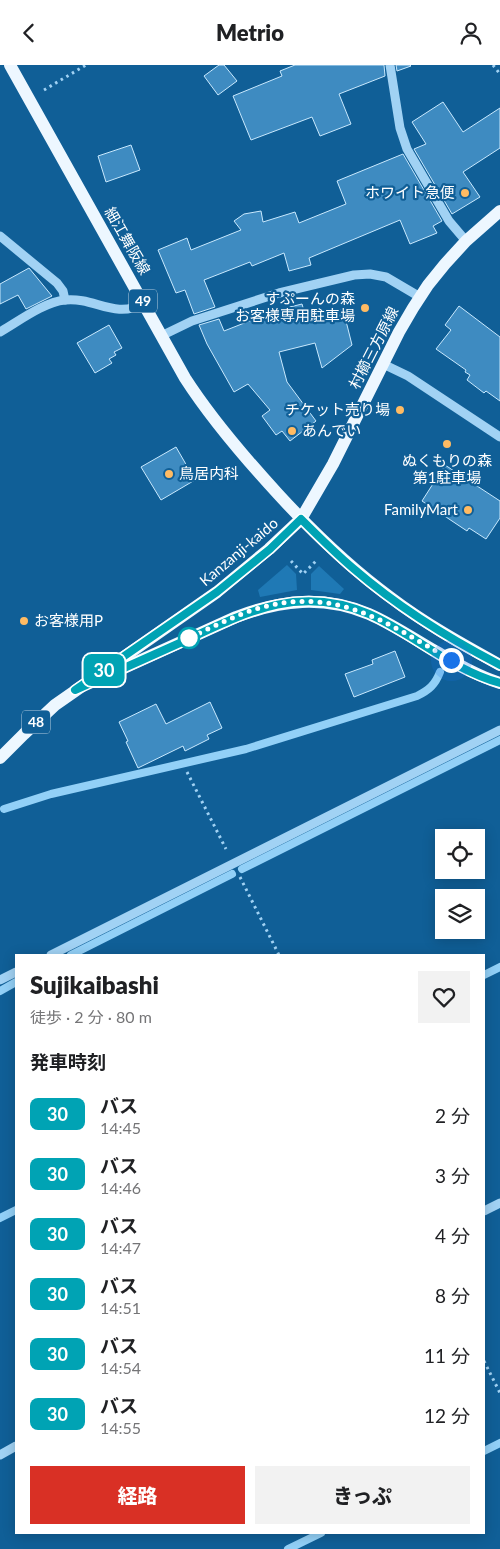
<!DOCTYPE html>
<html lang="ja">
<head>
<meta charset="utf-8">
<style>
	body { margin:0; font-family:Lato,"Noto Sans JP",sans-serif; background:#f2f2f2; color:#202124; height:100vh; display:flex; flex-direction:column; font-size:19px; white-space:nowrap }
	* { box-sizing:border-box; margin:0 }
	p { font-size:16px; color:#757577 }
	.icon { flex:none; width:28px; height:28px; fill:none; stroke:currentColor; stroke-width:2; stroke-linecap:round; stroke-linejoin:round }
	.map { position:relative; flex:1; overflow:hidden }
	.panel { position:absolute; left:15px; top:889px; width:470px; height:580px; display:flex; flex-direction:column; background:#fff; border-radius:0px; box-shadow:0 2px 12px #0003 }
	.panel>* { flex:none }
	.badge { padding:0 10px; border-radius:8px; font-size:18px; line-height:32px }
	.controls { position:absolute; left:435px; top:764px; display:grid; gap:10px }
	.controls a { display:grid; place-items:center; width:50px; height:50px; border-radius:0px; background:#fff; box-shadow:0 2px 12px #0003; font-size:25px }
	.you { position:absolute; width:25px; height:25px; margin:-12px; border:4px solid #fff; border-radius:50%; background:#1a73e8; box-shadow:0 0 0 8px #1a73e833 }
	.map>.badge { position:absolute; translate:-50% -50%; box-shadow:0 0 0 2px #fff }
	h2 { padding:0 15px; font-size:19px; line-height:45px }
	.round { display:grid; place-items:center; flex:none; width:52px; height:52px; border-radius:0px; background:#f2f2f2 }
	.head { display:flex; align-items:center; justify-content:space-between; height:85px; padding:0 15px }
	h1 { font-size:24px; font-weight:800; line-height:38px }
	.primary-button { display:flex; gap:10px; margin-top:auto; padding:10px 15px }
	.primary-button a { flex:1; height:58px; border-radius:0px; background:#d93025; color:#fff; font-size:20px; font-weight:800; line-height:58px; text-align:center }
	.primary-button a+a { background:#f2f2f2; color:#202124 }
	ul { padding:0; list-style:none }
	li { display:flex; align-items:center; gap:15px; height:60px; padding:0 15px }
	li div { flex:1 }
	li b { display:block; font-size:19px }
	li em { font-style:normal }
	li .badge { min-width:55px; font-weight:700; text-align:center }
	header { display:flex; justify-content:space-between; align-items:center; height:65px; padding:0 15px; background:#fff; font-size:22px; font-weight:800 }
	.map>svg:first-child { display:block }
	.grass { fill:#1f79b5 }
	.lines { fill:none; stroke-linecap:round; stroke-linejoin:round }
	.stream { stroke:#92d0f7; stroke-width:8 }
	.building { fill:#3e8bc1; stroke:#c9e9fe }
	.path { stroke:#a1d2f4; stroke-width:3; stroke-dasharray:2.5 4; stroke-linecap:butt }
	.minor { stroke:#a1d2f4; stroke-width:9 }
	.major { stroke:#edf7ff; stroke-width:12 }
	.line-casing { stroke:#fff; stroke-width:11 }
	.line { stroke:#00a3b4; stroke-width:8 }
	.walk { stroke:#fff; stroke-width:5; stroke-dasharray:0 9 }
	.poi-dot { fill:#ffbb63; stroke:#105f97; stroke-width:2 }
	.stop-dot { fill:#fff; stroke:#00a3b4; stroke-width:2.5 }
	.labels { text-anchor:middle; stroke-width:4.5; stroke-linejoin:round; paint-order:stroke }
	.shield { fill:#105f97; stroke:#b7cfe0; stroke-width:1 }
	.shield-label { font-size:14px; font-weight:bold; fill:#fff }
	.poi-label { font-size:15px; fill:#fff; stroke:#105f97; text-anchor:end }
	.street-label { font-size:15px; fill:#fff; stroke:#105f97 }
</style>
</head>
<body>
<header><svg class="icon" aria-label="back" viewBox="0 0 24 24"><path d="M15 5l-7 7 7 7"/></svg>Metrio<svg class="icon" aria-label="person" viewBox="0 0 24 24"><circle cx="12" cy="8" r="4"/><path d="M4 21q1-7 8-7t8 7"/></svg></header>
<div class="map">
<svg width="500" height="1484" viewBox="0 0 500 1484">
	<rect width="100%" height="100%" fill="#105f97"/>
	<g class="grass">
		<path d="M287,500L296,509L297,525L260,532L258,525Z"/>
		<path d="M319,501L344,524L340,529L311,525V509Z"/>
	</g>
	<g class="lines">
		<g class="stream">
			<path d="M4,744L51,729L246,684L417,631C429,625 435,620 440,607"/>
			<path d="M242,804L500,675"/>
			<path d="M71,890L232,809"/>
			<path d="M484,910L500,902"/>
			<path d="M0,926L16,917"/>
			<path d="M0,1153L16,1145"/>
			<path d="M484,1386L500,1378"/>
			<path d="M288,1484L321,1468"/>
		</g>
	</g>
	<g class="building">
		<path d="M219,0H224L237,16L218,30L204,11Z"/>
		<path d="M295,0H384L385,11L339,29L351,59L320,71L312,52L251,75L233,31L282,11L280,6Z"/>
		<path d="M396,0H410L411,1L397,6Z"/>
		<path d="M443,37L463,67L500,43V83L463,107L480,132L452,149L414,84L426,79L412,57Z"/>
		<path d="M131,80L140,105L106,117L98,91Z"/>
		<path d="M403,89L442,156L433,161L437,168L410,179L400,155L309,193L311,200L289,206L284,188L252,201L250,197L204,215L215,242L194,249L185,225L176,228L158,185L187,173L191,185L241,165L234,156L244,149L261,146L263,157L295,147L299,158L346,139L337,116Z"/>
		<path d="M29,203L52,231L26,244L18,230L0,239V219Z"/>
		<path d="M302,239L306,253L343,244L352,280L322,303L315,278L279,287L287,317L316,356L290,376L282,366L276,370L262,351L270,345L248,319L234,327L207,279L199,260L219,254L224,266L257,253V250Z"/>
		<path d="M459,241L500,272V336L486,326L484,328L467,315L470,310L465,307L466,305L436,284L451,265L445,260Z"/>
		<path d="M109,260L122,283L114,287L116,290L109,294L112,298L95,308L77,278Z"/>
		<path d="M176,382L195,415L161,435L141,402Z"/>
		<path d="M445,400L500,436V453L486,474L469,463L467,466L422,436Z"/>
		<path d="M395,586L405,612L354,632L345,609L373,599L372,595Z"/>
		<path d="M210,637L222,663L207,670L209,674L185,686L183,681L138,703L126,677L128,676L119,657L156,639L166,659Z"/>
	</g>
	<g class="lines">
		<g class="path">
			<path d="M493,0L500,9"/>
			<path d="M44,25L86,0"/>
			<path d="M291,496L303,509L316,496"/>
			<path d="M187,707L226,784"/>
			<path d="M240,812L279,890"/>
			<path d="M484,1296L500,1328"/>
		</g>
		<g class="minor">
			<path d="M390,0L400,63L407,84L449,156L466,176"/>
			<path d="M0,171L57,218L63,226L65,235"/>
			<path d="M0,267C19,256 44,237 65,235C95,232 113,254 144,239"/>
			<path d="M161,271L192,256L279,228L354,210L370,209L386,212L420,232"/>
			<path d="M383,299L408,311L500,372"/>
			<path d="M51,890L500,665"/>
			<path d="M0,915L16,907"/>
			<path d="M484,1146L500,1138"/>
			<path d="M0,1390L16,1381"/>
		</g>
		<g class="major">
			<path d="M10,0L185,313C212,355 244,392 278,429C312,466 349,502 390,532C424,558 462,579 500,600"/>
			<path d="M106,611L236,552C281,535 323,530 369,549C392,559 414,574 435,586C456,598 477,611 500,618"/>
			<path d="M0,693L24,669L55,640L217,527L269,484L301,454L333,399L399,267L413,243L428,220L445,199L466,176L500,146"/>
		</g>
	</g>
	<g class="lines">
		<g class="line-casing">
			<path id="line" d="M500,600C448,573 398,542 354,504C335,488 318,471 301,454L270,484L217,527L75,625C111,609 147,593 182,577C246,547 299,519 369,549C414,569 452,605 500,618"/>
		</g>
		<use href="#line" class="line"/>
		<path class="walk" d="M189,573L182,576C207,565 231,552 256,544C335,520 386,557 451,595"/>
	</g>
	<g class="poi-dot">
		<circle cx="465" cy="128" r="5"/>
		<circle cx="365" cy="243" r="5"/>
		<circle cx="400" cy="345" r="5"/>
		<circle cx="292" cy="366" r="5"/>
		<circle cx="447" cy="379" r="5"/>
		<circle cx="169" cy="409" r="5"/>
		<circle cx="468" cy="445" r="5"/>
		<circle cx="24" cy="556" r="5"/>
	</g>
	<circle class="stop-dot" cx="189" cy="573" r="10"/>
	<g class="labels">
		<g class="shield">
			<rect x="129" y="224.5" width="28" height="23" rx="4"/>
			<rect x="22" y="645.5" width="28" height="23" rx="4"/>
		</g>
		<g class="shield-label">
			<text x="143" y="241">49</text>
			<text x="36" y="662">48</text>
		</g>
		<g class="poi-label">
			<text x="455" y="133">ホワイト急便</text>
			<text x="355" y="239">すぷーんの森<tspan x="355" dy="17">お客様専用駐車場</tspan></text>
			<text x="390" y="350">チケット売り場</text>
			<text x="302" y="371" text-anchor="start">あんでい</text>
			<text x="447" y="401" text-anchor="middle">ぬくもりの森<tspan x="447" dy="17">第1駐車場</tspan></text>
			<text x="179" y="414" text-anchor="start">鳥居内科</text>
			<text x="458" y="450">FamilyMart</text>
			<text x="34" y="561" text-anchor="start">お客様用P</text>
		</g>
		<g class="street-label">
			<text transform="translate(127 176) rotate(60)" y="5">細江舞阪線</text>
			<text transform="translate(374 283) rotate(-63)" y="5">村櫛三方原線</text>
			<text transform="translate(239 487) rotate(-40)" y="5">Kanzanji-kaido</text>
		</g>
	</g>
</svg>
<div class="controls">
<a><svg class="icon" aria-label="locate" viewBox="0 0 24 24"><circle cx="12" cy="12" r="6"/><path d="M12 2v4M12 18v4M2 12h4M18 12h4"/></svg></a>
<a><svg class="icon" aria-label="layers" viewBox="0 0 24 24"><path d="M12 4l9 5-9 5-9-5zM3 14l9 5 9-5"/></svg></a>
</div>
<div class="you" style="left:451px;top:595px"></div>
<b class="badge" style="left:104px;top:605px;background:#00a3b4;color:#fff">30</b>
<section class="panel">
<div class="head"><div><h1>Sujikaibashi</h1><p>徒歩 · 2 分 · 80 m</p></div><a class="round"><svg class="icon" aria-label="heart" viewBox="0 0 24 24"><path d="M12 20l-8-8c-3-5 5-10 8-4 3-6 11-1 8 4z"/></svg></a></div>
<h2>発車時刻</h2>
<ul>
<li><span class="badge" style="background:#00a3b4;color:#fff">30</span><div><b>バス</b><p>14:45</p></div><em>2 分</em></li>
<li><span class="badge" style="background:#00a3b4;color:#fff">30</span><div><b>バス</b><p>14:46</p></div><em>3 分</em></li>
<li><span class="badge" style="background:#00a3b4;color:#fff">30</span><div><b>バス</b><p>14:47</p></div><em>4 分</em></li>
<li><span class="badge" style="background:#00a3b4;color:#fff">30</span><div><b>バス</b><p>14:51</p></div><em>8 分</em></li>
<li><span class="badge" style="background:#00a3b4;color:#fff">30</span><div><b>バス</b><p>14:54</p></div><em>11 分</em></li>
<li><span class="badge" style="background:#00a3b4;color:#fff">30</span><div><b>バス</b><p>14:55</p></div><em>12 分</em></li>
</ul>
<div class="primary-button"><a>経路</a><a>きっぷ</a></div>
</section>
</div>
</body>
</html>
